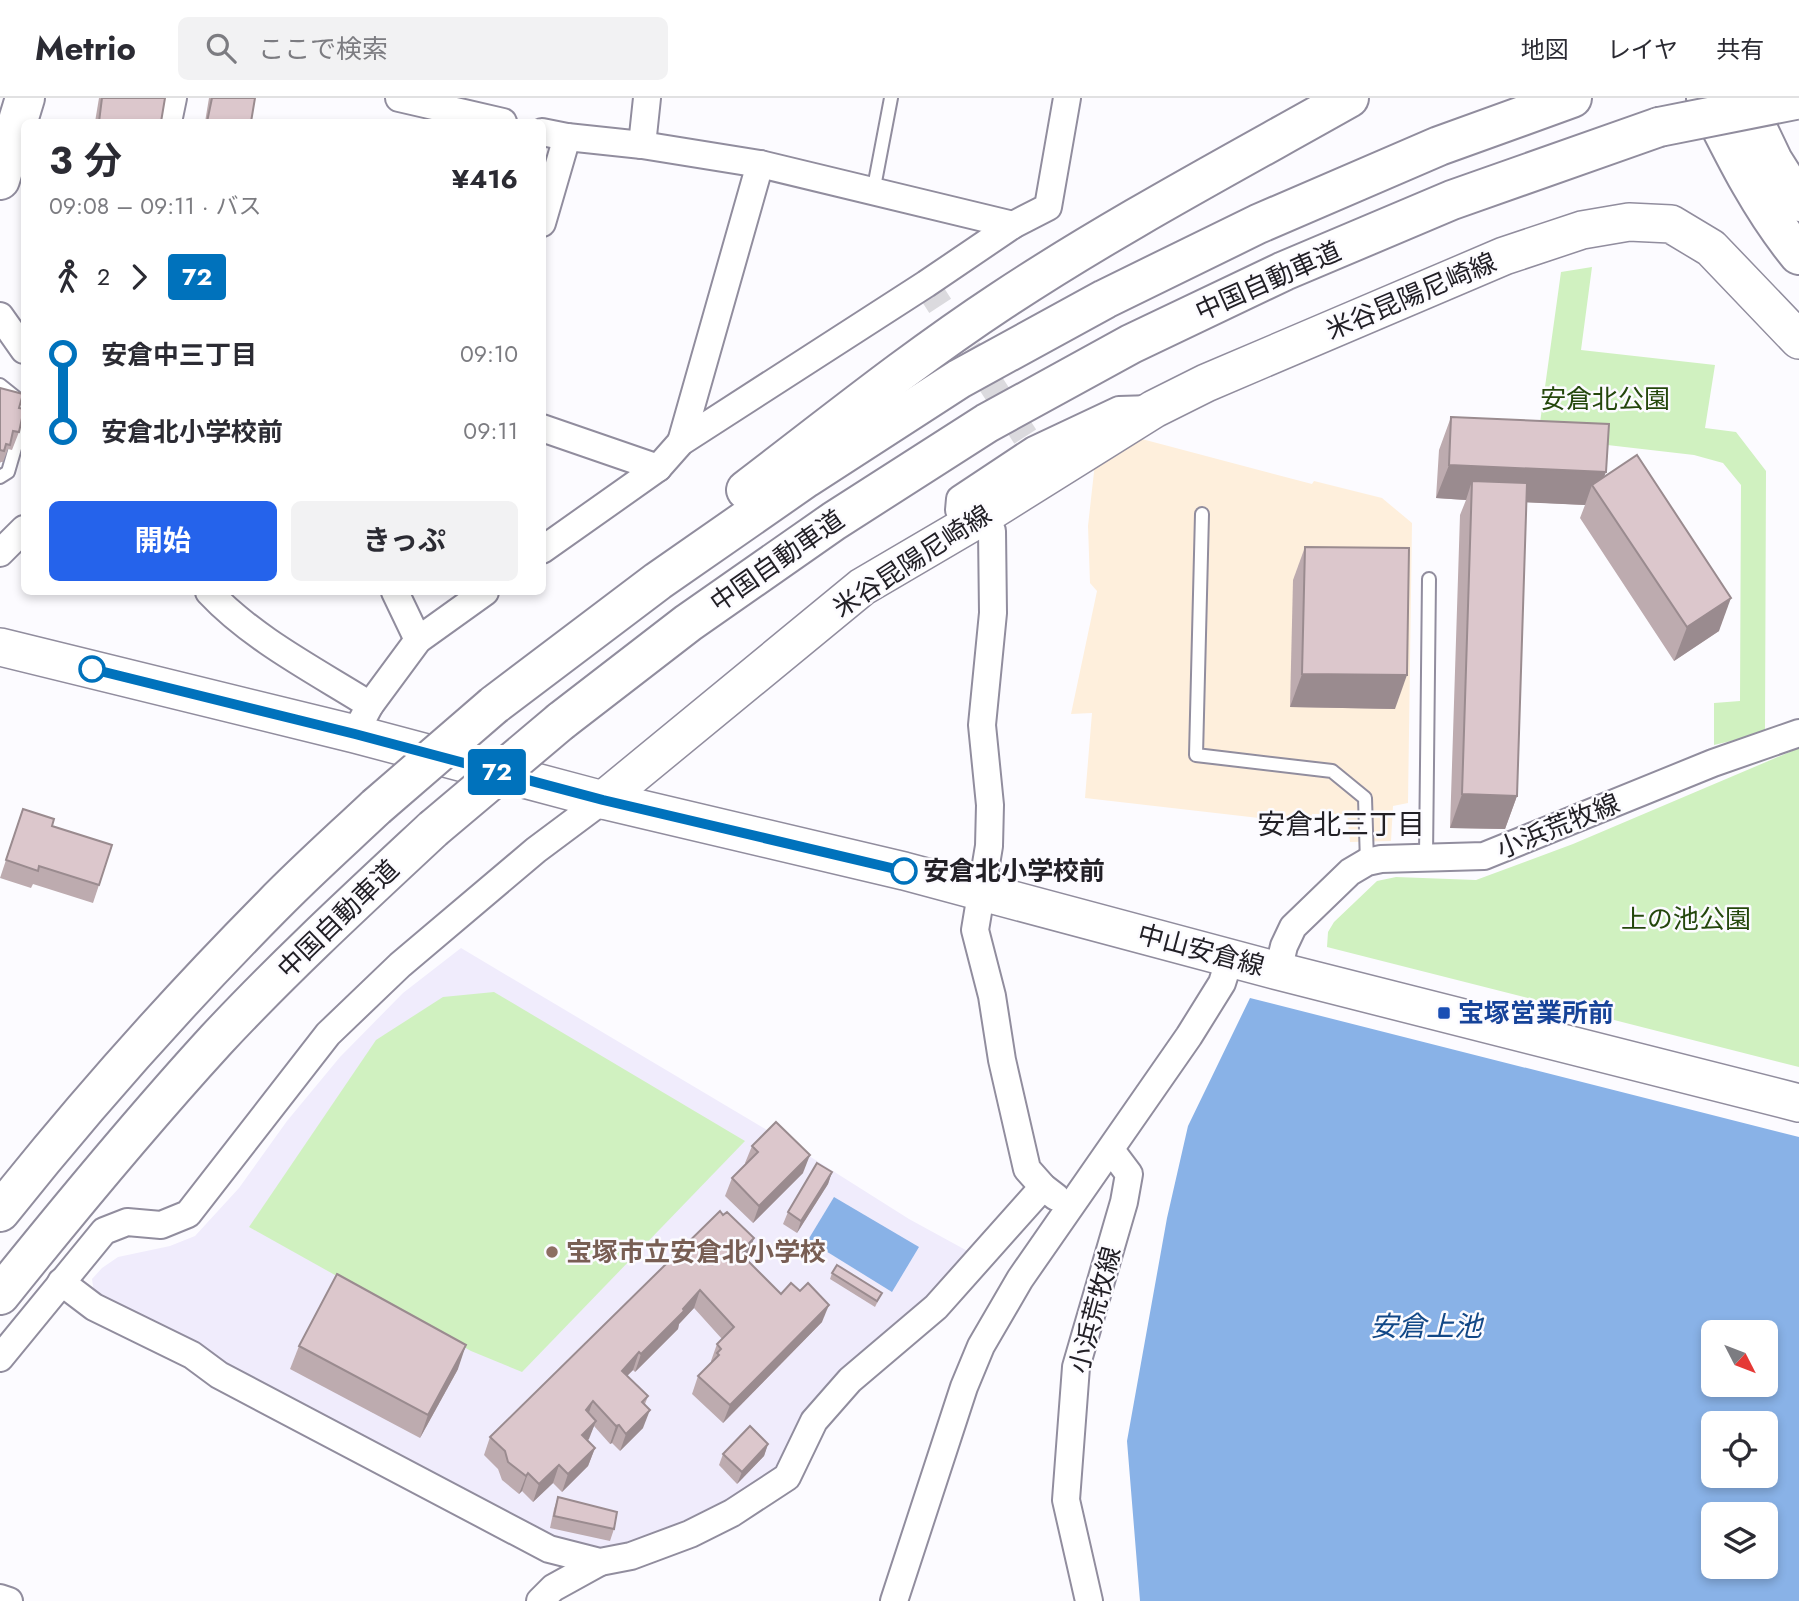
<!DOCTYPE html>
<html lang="ja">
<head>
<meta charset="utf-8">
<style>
	body { margin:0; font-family:Jost,"Noto Sans JP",sans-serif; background:#f2f2f3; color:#2b2b33; height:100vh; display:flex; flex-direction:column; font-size:26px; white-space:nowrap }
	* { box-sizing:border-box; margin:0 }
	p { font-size:23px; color:#7c7c81 }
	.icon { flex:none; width:38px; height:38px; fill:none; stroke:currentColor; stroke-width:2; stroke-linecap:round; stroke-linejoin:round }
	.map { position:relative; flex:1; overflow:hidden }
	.details { position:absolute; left:21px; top:21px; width:525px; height:476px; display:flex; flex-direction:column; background:#fff; border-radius:10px; box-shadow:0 4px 10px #0003 }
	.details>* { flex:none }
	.badge { padding:0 14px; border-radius:5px; font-size:24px; line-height:46px }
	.needle { width:46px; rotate:132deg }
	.fabs { position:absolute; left:1701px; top:1222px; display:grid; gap:14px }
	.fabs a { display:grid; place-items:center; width:77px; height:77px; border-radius:10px; background:#fff; box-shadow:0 4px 10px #0003; font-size:35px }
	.map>.badge { position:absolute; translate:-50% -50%; box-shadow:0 0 0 4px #fff }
	.legs { display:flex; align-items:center; gap:10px; height:77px; padding:0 28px; font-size:23px }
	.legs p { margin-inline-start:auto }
	.summary { display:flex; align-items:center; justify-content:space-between; height:119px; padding:0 28px }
	h1 { font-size:38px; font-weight:700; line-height:52px }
	.button { display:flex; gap:14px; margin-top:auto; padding:14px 28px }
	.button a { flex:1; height:80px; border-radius:10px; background:#2563eb; color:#fff; font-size:28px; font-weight:700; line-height:80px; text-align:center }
	.button a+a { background:#f2f2f3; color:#2b2b33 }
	ul { padding:0 28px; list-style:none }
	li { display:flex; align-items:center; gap:24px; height:77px; font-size:26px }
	li i { display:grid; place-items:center; width:10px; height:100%; margin:0 9px; background:currentColor }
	li i::after { content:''; width:18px; height:18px; margin:-9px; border:5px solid; border-radius:50%; background:#fff }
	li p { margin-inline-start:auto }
	li:first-child i { background:linear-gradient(#0000 50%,currentColor 0) }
	li:last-child i { background:linear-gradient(currentColor 50%,#0000 0) }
	header { display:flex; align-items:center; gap:42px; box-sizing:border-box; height:98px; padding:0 35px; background:#fff; border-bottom:2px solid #e1e1e2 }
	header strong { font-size:33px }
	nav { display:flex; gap:38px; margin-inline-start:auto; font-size:24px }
	.search { width:490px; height:63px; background:#f2f2f3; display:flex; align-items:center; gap:18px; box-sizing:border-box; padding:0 24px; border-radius:10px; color:#7c7c81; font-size:26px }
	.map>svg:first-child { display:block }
	.built { fill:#f0ecfc }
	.industrial { fill:#feefdc }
	.green { fill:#d0f1c0 }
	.water { fill:#89b2e7; fill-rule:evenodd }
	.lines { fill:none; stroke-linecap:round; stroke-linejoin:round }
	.street-tunnel { stroke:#dbdade; stroke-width:26; stroke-dasharray:26 13; stroke-linecap:butt }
	.lane-casing { stroke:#918d9e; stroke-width:16 }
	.street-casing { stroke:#918d9e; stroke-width:30 }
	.secondary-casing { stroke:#918d9e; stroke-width:40 }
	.highway-casing { stroke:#918d9e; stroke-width:42 }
	.lane { stroke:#fff; stroke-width:12 }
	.street { stroke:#fff; stroke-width:26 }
	.secondary { stroke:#fff; stroke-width:37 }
	.highway { stroke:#fff; stroke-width:38 }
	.highway-bridge-casing { stroke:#918d9e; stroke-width:42; stroke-linecap:butt }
	.highway-bridge { stroke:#fff; stroke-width:38 }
	.wall { fill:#bdabaf }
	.shaded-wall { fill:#9a8b8f }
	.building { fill:#dcc7cc; stroke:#9a8b8f; stroke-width:2 }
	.line-1-casing { stroke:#fff; stroke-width:16 }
	.line-1 { stroke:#0072bc; stroke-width:10 }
	.stop-1-dot { fill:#fff; stroke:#0072bc; stroke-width:3.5 }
	.transit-dot { fill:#1a4fb4; stroke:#fcfbff; stroke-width:2.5 }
	.education-dot { fill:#8d6e63; stroke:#fcfbff; stroke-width:2.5 }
	.labels { text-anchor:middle; stroke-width:5; stroke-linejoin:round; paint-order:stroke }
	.street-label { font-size:26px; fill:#222026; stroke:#fcfbff }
	.park-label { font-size:26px; fill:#24470c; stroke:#fcfbff }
	.stop-label { font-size:26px; font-weight:bold; fill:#222026; stroke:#fcfbff; text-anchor:start }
	.transit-label { font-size:26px; font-weight:bold; fill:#164399; stroke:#fcfbff; text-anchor:start }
	.education-label { font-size:26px; font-weight:bold; fill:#785e54; stroke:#fcfbff; text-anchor:start }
	.neighbourhood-label { font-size:28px; fill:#222026; stroke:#fcfbff }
	.water-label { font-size:28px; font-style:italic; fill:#124887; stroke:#fcfbff }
</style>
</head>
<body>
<header>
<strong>Metrio</strong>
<div class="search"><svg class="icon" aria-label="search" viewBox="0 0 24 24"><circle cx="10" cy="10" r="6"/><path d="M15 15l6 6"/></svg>ここで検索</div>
<nav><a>地図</a><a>レイヤ</a><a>共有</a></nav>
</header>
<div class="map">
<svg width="1799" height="1503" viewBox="0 0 1799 1503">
	<rect width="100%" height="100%" fill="#fcfbff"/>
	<path class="built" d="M461,850L787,1044L909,1121L973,1156L783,1368L689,1427L604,1454L560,1449L94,1195L92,1181L102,1170L118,1159L170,1148L195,1138L239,1090L287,1023L340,959L403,895Z"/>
	<path class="industrial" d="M1138,340L1312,386L1314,383L1382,400L1412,425L1408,705L1393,708L1391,743L1350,744L1347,716H1312L1310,726L1085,700L1092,615L1071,616L1097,493L1090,485L1088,428L1095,365Z"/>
	<g class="green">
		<path d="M1592,169L1581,252L1715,267L1705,330L1736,334L1766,373L1765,635L1714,647V605L1740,603L1741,387L1723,365L1694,357L1538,339L1561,174Z"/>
		<path d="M1799,650V969L1327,849L1328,834L1334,824L1377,783L1396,779L1476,782L1573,746Z"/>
		<path d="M494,894L745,1043L522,1274L471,1253L249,1129L376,942L443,899Z"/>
	</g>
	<g class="water">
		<path d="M1250,900L1799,1039V1503H1140L1127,1343L1167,1120L1188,1028ZM1713,1234H1766V1286H1713ZM1713,1325H1766V1377H1713ZM1713,1416H1766V1468H1713Z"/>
		<path d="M834,1099L919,1149L892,1194L808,1142Z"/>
	</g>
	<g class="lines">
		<path class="street-tunnel" d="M926,186L1034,352"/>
		<g class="lane-casing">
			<g id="lane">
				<path d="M875,84L891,0"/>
				<path d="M0,287L20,303L24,318"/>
				<path d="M0,379L8,374L24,319"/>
				<path d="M1202,416L1196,657L1332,673L1365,700L1367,764"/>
				<path d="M1426,759L1429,481"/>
			</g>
		</g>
		<g class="street-casing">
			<g id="street">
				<path d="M399,0L503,24"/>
				<path d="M168,24L173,0"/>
				<path d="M542,34L567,39L642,47L760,66L1013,127"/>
				<path d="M642,47L647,0"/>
				<path d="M542,125L567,39"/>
				<path d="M0,218L24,252"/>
				<path d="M542,330L658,370"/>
				<path d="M681,344L760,66"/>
				<path d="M983,418L992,433L993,515L982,627L990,707L989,748L975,832L992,898L1002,962L1027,1071L1043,1089L1056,1099"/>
				<path d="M966,427L959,412L960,401L1034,352L1119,312L1152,311"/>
				<path d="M542,452L658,370L681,344L926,186L1013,127L1048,109L1067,0"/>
				<path d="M0,455L24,431"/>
				<path d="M209,494C253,541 316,573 370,607"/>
				<path d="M395,494L418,542"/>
				<path d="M362,622L370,607L418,542L485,494"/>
				<path d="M1278,873L1284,848L1293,829L1350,774L1367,764L1381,761L1484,758L1713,665L1799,635"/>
				<path d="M61,1184L94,1209L192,1257L219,1277L549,1451L600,1464L631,1458L690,1436L732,1415L787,1379L814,1323L850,1282L936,1209L1043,1089"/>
				<path d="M0,1260L104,1133L127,1124L161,1127L188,1116L328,936L400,867L536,752L603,702"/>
				<path d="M0,1500L9,1503"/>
				<path d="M540,1503L553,1490L600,1464"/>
				<path d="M894,1503L964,1289L981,1248L1020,1181L1189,938L1222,885L1230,860"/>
				<path d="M1089,1503L1066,1402L1076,1269L1124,1104L1129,1076L1111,1052"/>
			</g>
		</g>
		<g class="secondary-casing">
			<g id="secondary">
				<path d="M0,549L355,636L603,702L904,773L1278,873L1799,1005"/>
				<path d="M603,702L862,489L983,418L1154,311L1206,285L1504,158L1582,132L1629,124L1671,126L1711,150L1799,242"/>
			</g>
		</g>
		<g class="highway-casing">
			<g id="highway">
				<path d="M1706,0C1733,54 1760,110 1799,157"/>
				<path d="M1743,0L1773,63L1799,104"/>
				<path d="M0,82L25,0"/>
				<path d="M746,392C830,328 913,261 1001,203C1113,129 1232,66 1349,0"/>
				<path d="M494,607L658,483L806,380L959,281L1105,201L1258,126L1439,48L1572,0"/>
				<path d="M561,623L688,525L834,423L987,325L1131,246L1284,173L1452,102L1659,29"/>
				<path d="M0,1114C85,1007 176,905 272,808C305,774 341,742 376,709"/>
				<path d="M0,1197C70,1110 141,1024 216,942C285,868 359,800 433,731"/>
			</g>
		</g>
		<use href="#lane" class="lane"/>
		<use href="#street" class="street"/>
		<use href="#secondary" class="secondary"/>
		<use href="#highway" class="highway"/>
		<g class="highway-bridge-casing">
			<g id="highway-bridge">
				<path d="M1659,29L1795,2"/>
				<path d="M376,709L494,607"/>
				<path d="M433,731L561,623"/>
			</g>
		</g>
		<use href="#highway-bridge" class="highway-bridge"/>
	</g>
	<g class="wall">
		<path d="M99,0H165L161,24H95Z"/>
		<path d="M209,0H255L251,24H205Z"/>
		<path d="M0,290L19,310V334L12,352L8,351L3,364H1L0,365Z"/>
		<path d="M1451,319L1604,379L1719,533L1674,563L1580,420L1585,407L1526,404L1517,698L1505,731L1450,730L1460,417L1466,402L1436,400L1439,352Z"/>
		<path d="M1305,449L1395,611L1290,609L1293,482Z"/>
		<path d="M23,711L52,728L99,787L93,805L33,786L31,790L0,780Z"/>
		<path d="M752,1048L803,1075L753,1125L725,1098L732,1080L746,1066L745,1065Z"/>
		<path d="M832,1074L828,1086L797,1135L783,1126L788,1114Z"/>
		<path d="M748,1158L746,1160L781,1196L822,1224L723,1325L692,1296L698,1278L711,1265V1263L717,1246L722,1241L694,1210L679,1226L678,1231L635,1274L633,1272L627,1278L648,1298L645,1306L643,1330L620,1353L612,1345L610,1346L594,1328L587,1342L595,1350L588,1368L562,1394L553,1385L533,1404L522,1393L519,1396L502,1382L498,1371L484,1357L490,1339Z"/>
		<path d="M832,1175L882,1195L875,1209L830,1181Z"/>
		<path d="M299,1248L458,1271L420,1340L290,1271Z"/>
		<path d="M768,1346L764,1358L737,1386L719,1367L723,1356Z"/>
		<path d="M558,1399L614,1431L610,1443L550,1430L554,1411Z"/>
	</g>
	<g class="shaded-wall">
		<path d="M1449,367L1606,374L1598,395L1592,387L1585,407L1472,402V383L1466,402L1436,400Z"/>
		<path d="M1731,500L1719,533L1674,563L1687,529Z"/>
		<path d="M1302,576L1407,577L1395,611L1290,609Z"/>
		<path d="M1462,696L1517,698L1505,731L1450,730Z"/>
		<path d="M810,1057L803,1075L753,1125L759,1108Z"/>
		<path d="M832,1074L828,1086L797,1135L801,1123Z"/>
		<path d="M754,1140L748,1158L734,1173L740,1155Z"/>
		<path d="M700,1192L694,1210L679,1226L678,1231L635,1274L641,1256Z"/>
		<path d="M829,1207L822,1224L723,1325L730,1307Z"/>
		<path d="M466,1247L458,1271L420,1340L428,1317Z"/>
		<path d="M639,1254L633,1272L615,1290L622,1273Z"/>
		<path d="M593,1303L587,1320L586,1312Z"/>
		<path d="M650,1312L643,1330L620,1353L626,1336Z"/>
		<path d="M596,1323L589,1341L576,1355L582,1337Z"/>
		<path d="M619,1327L612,1345L610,1346L616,1328Z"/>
		<path d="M768,1346L764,1358L737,1386L742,1374Z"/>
		<path d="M595,1350L588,1368L562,1394L568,1376Z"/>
		<path d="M559,1367L553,1385L533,1404L539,1386Z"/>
		<path d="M528,1375L522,1393L519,1396L526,1378Z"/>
	</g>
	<g class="building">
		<path d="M102,0H165L161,24H99Z"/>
		<path d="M212,0H255L251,24H207Z"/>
		<path d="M79,22L94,24H78Z"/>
		<path d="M0,290L23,296L19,310L24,311L19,334L13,333L10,347L6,346L4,353L0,352Z"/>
		<path d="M1451,319L1609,326L1606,374L1449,367Z"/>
		<path d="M1637,357L1731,500L1687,529L1592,387Z"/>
		<path d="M1472,383L1527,385L1517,698L1462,696Z"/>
		<path d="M1305,449L1409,450L1407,577L1302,576Z"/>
		<path d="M23,711L54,721L52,728L112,747L99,787L39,768L38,773L6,762Z"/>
		<path d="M776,1024L810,1057L759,1108L732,1080L758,1054L752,1048Z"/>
		<path d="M817,1065L832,1074L801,1123L788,1114Z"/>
		<path d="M720,1113L723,1117L727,1114L754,1140L740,1155L781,1196L791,1185L800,1193L808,1185L829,1207L730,1307L698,1278L719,1257L717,1255L721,1251L717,1246L734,1229L700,1192L683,1211L684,1213L641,1256L639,1254L622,1273L648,1298L642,1304L650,1312L626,1336L619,1327L616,1328L593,1303L586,1312L596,1323L582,1337L595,1350L568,1376L559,1367L539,1386L528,1375L526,1378L508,1364L505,1353L490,1339Z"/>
		<path d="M837,1167L882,1195L877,1203L832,1175Z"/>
		<path d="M337,1176L466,1247L428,1317L299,1248Z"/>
		<path d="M750,1328L768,1346L742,1374L723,1356Z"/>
		<path d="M558,1399L617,1414L614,1431L554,1418Z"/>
	</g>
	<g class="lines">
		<g class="line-1-casing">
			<path id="line-1" d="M92,571L355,636L603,702L904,773"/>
		</g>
		<use href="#line-1" class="line-1"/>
	</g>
	<g class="stop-1-dot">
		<circle cx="92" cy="571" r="12"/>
		<circle cx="904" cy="773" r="12"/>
	</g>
	<rect class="transit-dot" x="1437" y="908" width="14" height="14" rx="3.5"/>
	<circle class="education-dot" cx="552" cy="1154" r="7"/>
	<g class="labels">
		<g class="street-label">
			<text transform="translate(1268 183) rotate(-24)" y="9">中国自動車道</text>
			<text transform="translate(1411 198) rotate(-23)" y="9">米谷昆陽尼崎線</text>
			<text transform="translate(777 463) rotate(-35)" y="9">中国自動車道</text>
			<text transform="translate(912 463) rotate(-33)" y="9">米谷昆陽尼崎線</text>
			<text transform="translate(1558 728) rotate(-22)" y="9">小浜荒牧線</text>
			<text transform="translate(338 821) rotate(-44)" y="9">中国自動車道</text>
			<text transform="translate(1201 852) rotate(15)" y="9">中山安倉線</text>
			<text transform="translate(1095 1212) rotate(-75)" y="9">小浜荒牧線</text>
		</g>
		<g class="park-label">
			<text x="1605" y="310">安倉北公園</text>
			<text x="1686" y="830">上の池公園</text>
		</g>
		<g class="stop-label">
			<text x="923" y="782">安倉北小学校前</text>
		</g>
		<g class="transit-label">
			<text x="1458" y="924">宝塚営業所前</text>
		</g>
		<g class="education-label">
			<text x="566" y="1163">宝塚市立安倉北小学校</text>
		</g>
		<g class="neighbourhood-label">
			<text x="1341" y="736">安倉北三丁目</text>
		</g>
		<g class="water-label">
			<text x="1426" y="1238">安倉上池</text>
		</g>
	</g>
</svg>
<div class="fabs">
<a><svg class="needle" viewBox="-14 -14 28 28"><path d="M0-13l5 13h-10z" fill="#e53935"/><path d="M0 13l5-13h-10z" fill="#7c7c81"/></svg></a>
<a><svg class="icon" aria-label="locate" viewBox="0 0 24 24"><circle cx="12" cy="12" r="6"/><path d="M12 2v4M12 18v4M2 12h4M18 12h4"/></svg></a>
<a><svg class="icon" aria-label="layers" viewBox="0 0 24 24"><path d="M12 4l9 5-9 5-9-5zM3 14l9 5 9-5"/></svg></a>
</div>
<b class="badge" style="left:497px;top:674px;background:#0072bc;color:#fff">72</b>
<section class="details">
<div class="summary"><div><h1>3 分</h1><p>09:08 – 09:11 · バス</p></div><b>¥416</b></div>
<div class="legs"><svg class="icon" aria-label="walk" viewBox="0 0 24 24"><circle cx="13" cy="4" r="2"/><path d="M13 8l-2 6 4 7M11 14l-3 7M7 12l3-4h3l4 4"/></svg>2<svg class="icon" aria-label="forward" viewBox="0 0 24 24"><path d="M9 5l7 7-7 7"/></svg><b class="badge" style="background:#0072bc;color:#fff">72</b></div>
<ul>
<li><i style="color:#0072bc"></i><b>安倉中三丁目</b><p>09:10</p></li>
<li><i style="color:#0072bc"></i><b>安倉北小学校前</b><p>09:11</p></li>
</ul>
<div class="button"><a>開始</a><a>きっぷ</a></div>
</section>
</div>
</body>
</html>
